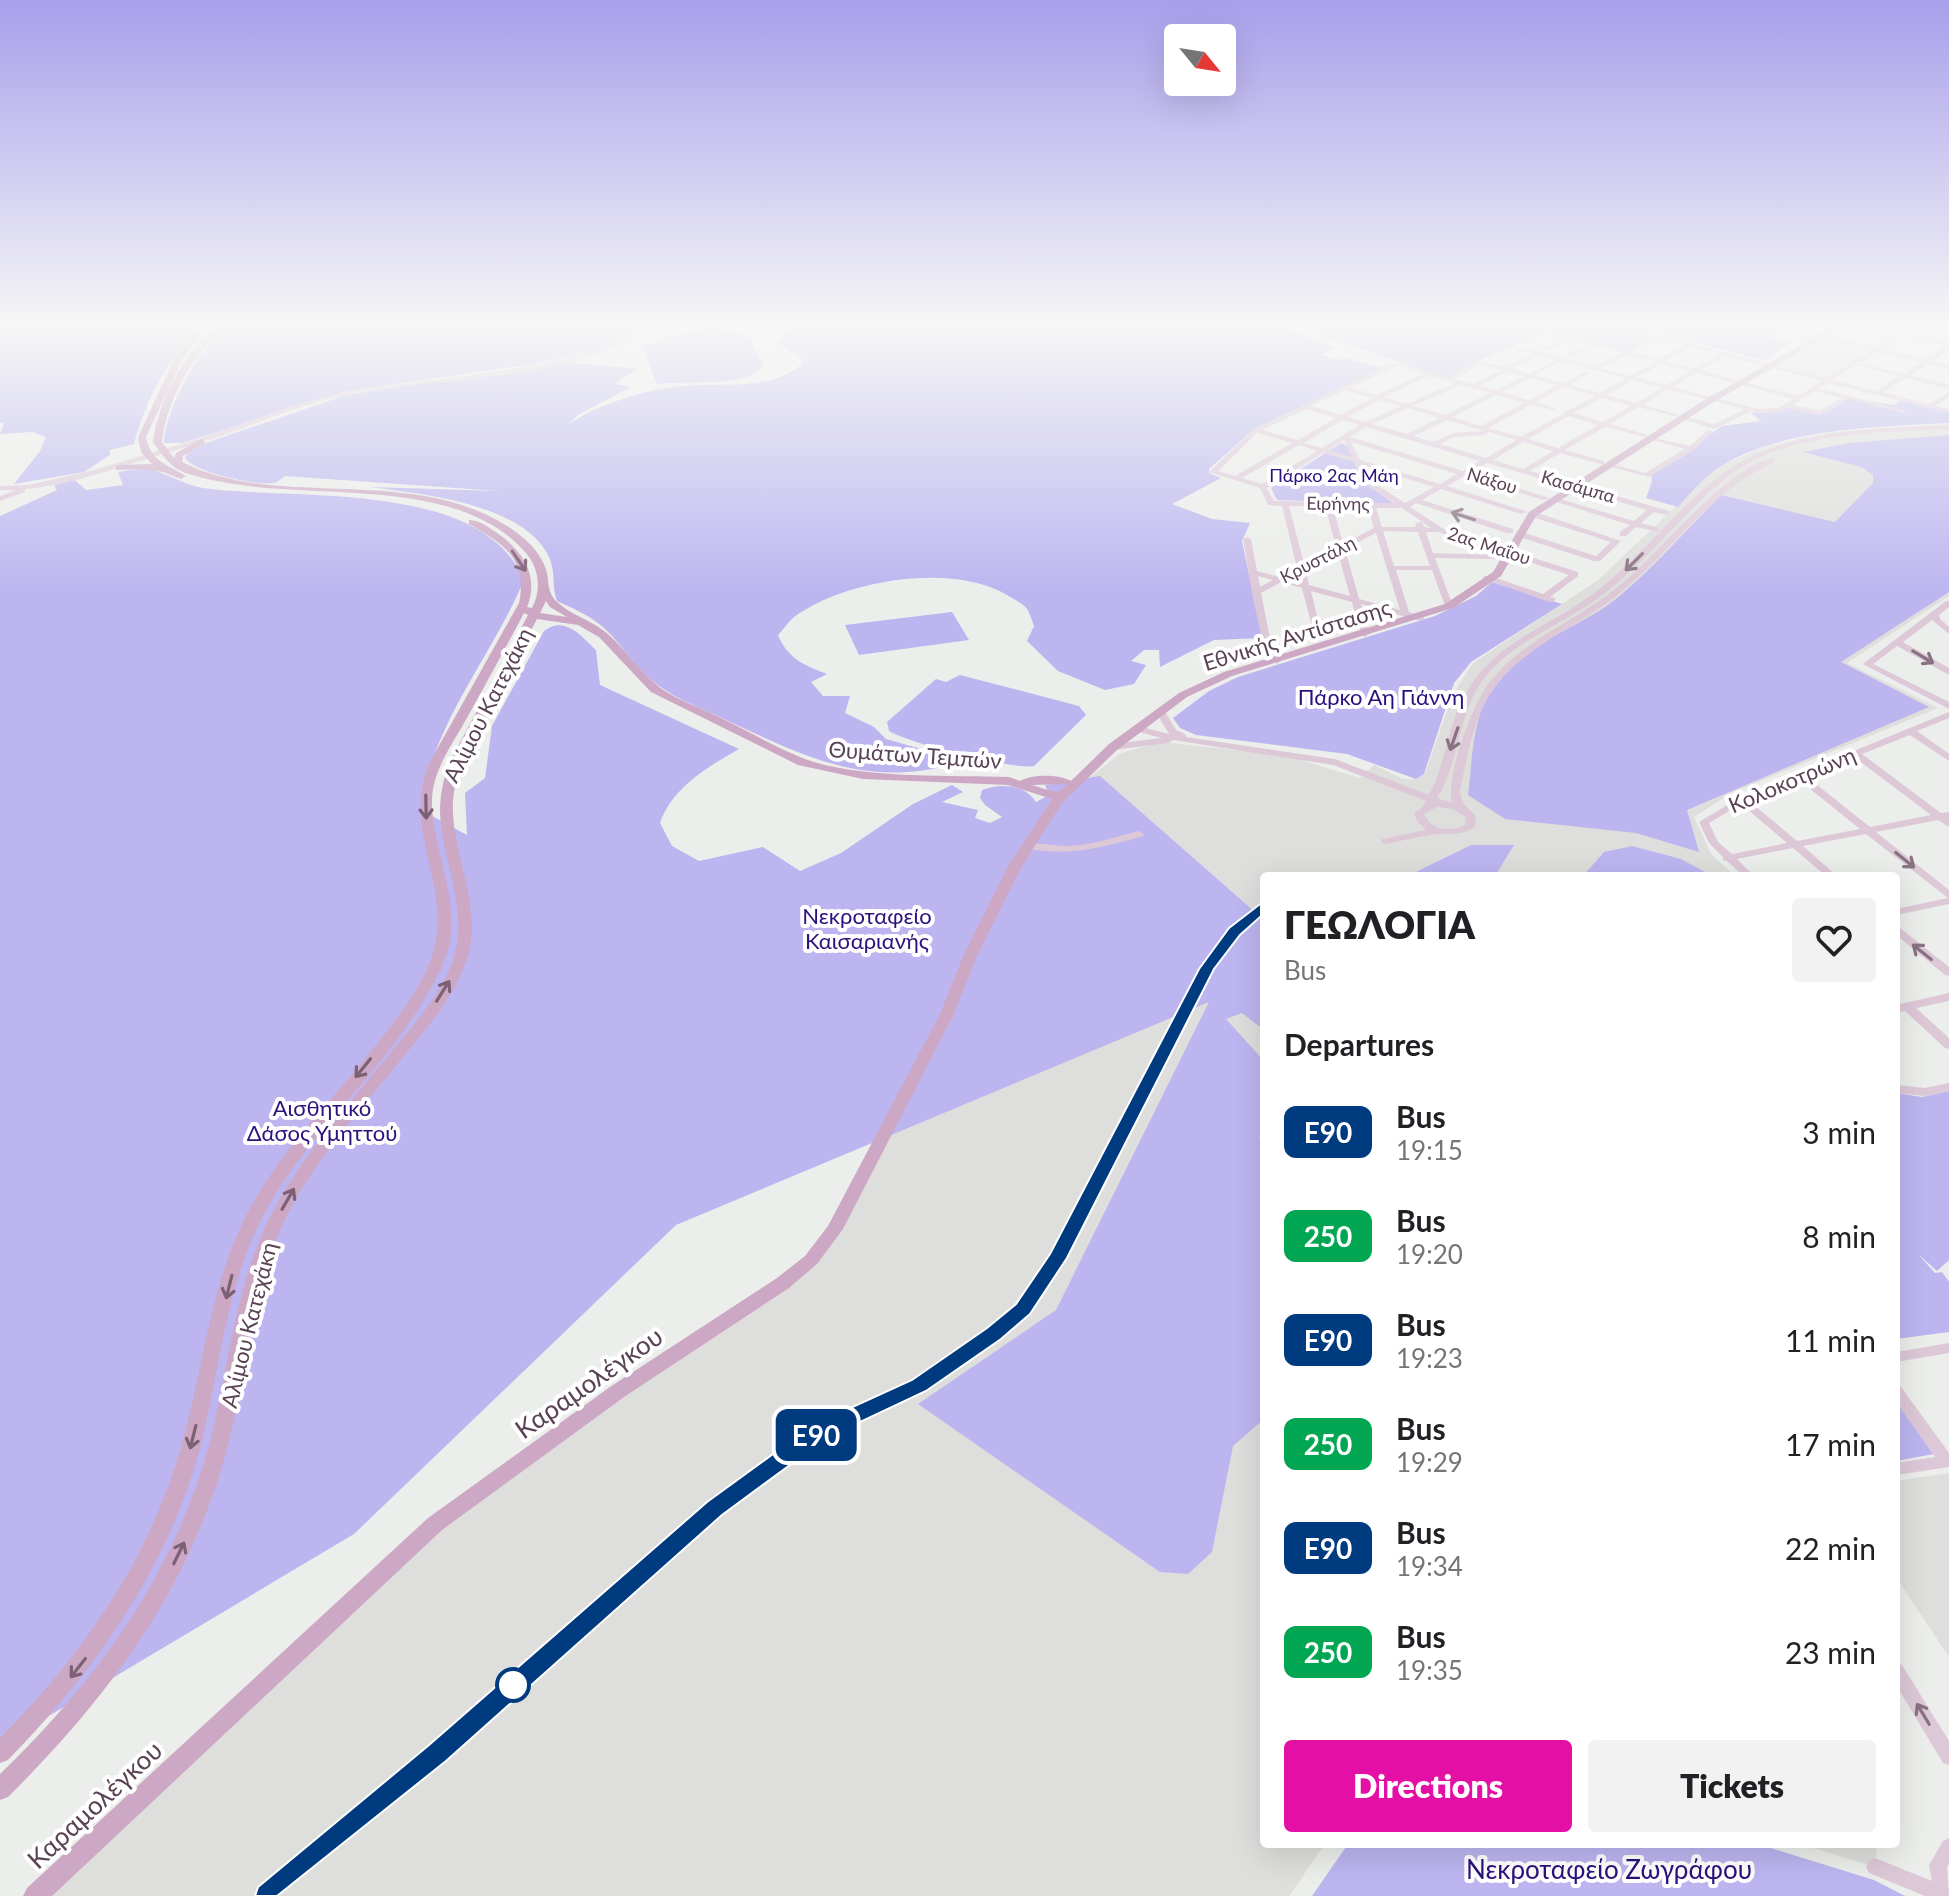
<!DOCTYPE html>
<html lang="en">
<head>
<meta charset="utf-8">
<style>
	body { margin:0; font-family:Lato,sans-serif; background:#f2f2f2; color:#202124; height:100vh; display:flex; flex-direction:column; font-size:30px; white-space:nowrap }
	* { box-sizing:border-box; margin:0 }
	p { font-size:26px; color:#757577 }
	.icon { flex:none; width:44px; height:44px; fill:none; stroke:currentColor; stroke-width:2; stroke-linecap:round; stroke-linejoin:round }
	.map { position:relative; flex:1; overflow:hidden }
	.drawer { position:absolute; left:1260px; top:872px; width:640px; height:976px; display:flex; flex-direction:column; background:#fff; border-radius:8px; box-shadow:0 8px 32px #0002 }
	.drawer>* { flex:none }
	.badge { padding:0 16px; border-radius:12px; font-size:28px; line-height:52px }
	.needle { width:52px; rotate:120deg }
	.tools { position:absolute; left:1164px; top:24px; display:grid; gap:16px }
	.tools a { display:grid; place-items:center; width:72px; height:72px; border-radius:8px; background:#fff; box-shadow:0 8px 32px #0002; font-size:40px }
	.map>.badge { position:absolute; translate:-50% -50%; box-shadow:0 0 0 4px #fff }
	h2 { padding:0 24px; font-size:30px; line-height:72px }
	.round { display:grid; place-items:center; flex:none; width:84px; height:84px; border-radius:8px; background:#f2f2f2 }
	.head { display:flex; align-items:center; justify-content:space-between; height:136px; padding:0 24px }
	h1 { font-size:38px; font-weight:800; line-height:60px }
	.cta { display:flex; gap:16px; margin-top:auto; padding:16px 24px }
	.cta a { flex:1; height:92px; border-radius:8px; background:#e40fa4; color:#fff; font-size:32px; font-weight:800; line-height:92px; text-align:center }
	.cta a+a { background:#f2f2f2; color:#202124 }
	ul { padding:0; list-style:none }
	li { display:flex; align-items:center; gap:24px; height:104px; padding:0 24px }
	li div { flex:1 }
	li b { display:block; font-size:30px }
	li em { font-style:normal }
	li .badge { min-width:88px; font-weight:700; text-align:center }
	.map>svg:first-child { display:block }
	.education { fill:#dedfdc }
	.green { fill:#bcb5f0 }
	.lines { fill:none; stroke-linecap:round; stroke-linejoin:round }
	.minor { fill:#ddc8d8; fill-rule:evenodd }
	.major { fill:#cda8c4; fill-rule:evenodd }
	.oneway { stroke:#877282 }
	.oneway2 { stroke:#7c6176 }
	.line { fill:#003b80; stroke:#fff; stroke-width:2 }
	.stop-dot { fill:#fff; stroke:#003b80; stroke-width:4 }
	.labels { text-anchor:middle; stroke-width:8; stroke-linejoin:round; paint-order:stroke }
	.far-park-label { font-size:18px; fill:#2a117d; stroke:#fff }
	.far-street-label { font-size:18px; fill:#594354; stroke:#fff }
	.street-label { font-size:22px; fill:#594354; stroke:#fff }
	.park-label { font-size:22px; fill:#2a117d; stroke:#fff }
	.near-street-label { font-size:26px; fill:#594354; stroke:#fff }
	.near-park-label { font-size:26px; fill:#2a117d; stroke:#fff }
</style>
</head>
<body>
<div class="map">
<svg width="1949" height="1896" viewBox="0 0 1949 1896">
	<rect width="100%" height="100%" fill="#eceeeb"/>
	<g class="education">
		<path d="M1825,338L1871,349L1825,378L1777,366Z"/>
		<path d="M1949,424V596L1847,663L1938,708L1731,793L1694,817L1711,854L1735,876H1264V1844H1325L1289,1896H50L487,1487L819,1259L1067,795L1121,753L1146,746L1170,743L1284,755L1360,778L1374,765L1403,779H1416L1425,774L1453,694L1473,663L1598,580L1717,467L1767,446L1801,438L1836,432Z"/>
		<path d="M1949,1473V1657L1896,1577V1481Z"/>
		<path d="M1800,1844H1877L1875,1867Z"/>
	</g>
	<g class="green">
		<path d="M0,328H202C167,357 146,400 134,444L110,450V455L84,472L14,484L40,451L46,437L32,432L0,434L4,423L0,422Z"/>
		<path d="M225,328H638L608,348L533,364L354,390L182,443H164C165,409 200,348 225,328Z"/>
		<path d="M710,328L748,334L763,366C745,389 685,380 657,384L642,345L658,343L657,338Z"/>
		<path d="M791,328H1288L1335,347L1321,355L1339,360L1345,358L1383,368L1254,429L1209,469V473L1221,478L1172,504L1212,519L1250,523L1242,541L1262,638L1214,640L1160,667L1159,650H1144L1131,661L1146,665L1134,684L1105,690L1058,671L1027,641L1034,626C1032,621 1030,613 1027,609C1023,603 1013,599 1007,595C952,562 844,580 794,617C788,622 783,630 778,635C788,659 804,665 827,674L811,682L823,696H850L845,713L874,727L886,739L946,756L949,765C864,788 799,754 724,719C699,707 670,697 649,678C630,661 616,635 595,621C584,613 570,607 557,601C551,583 557,572 547,553C518,503 422,494 370,487L499,491L285,476C284,477 276,483 275,483C258,486 195,473 185,458L188,453L206,443L346,395L567,361C591,367 612,365 637,369L615,384L631,387L578,415L566,426C597,404 644,390 682,386C723,382 766,392 801,365L802,359C794,351 783,350 777,341Z"/>
		<path d="M1298,328H1655L1645,333L1654,336L1627,351L1549,331L1476,362L1447,378Z"/>
		<path d="M1657,328H1783L1770,336L1792,343L1763,360L1651,331Z"/>
		<path d="M1848,398L1894,405L1902,400L1949,413V423C1878,427 1779,428 1718,468C1703,478 1690,494 1678,507L1646,498L1652,481L1651,475L1722,426L1761,421L1751,413C1763,412 1777,408 1789,407C1822,405 1813,424 1848,398Z"/>
		<path d="M1949,435V592L1841,662L1929,707L1687,810L1699,852L1636,833L1505,819L1468,795C1472,764 1472,727 1486,699C1509,648 1575,631 1616,599C1654,568 1687,529 1721,495L1835,522L1873,483V475L1861,467L1803,452L1850,443Z"/>
		<path d="M1341,443L1348,446L1363,482L1395,504L1277,500L1271,488Z"/>
		<path d="M145,468C165,472 182,484 203,488C293,501 481,478 524,580C492,657 430,726 421,810L467,835L465,793L485,778L492,726L544,631C565,615 581,636 596,650L600,685L739,749C707,767 672,788 660,823L672,846L699,861L763,847L800,871L841,853L913,804L952,785L963,792L942,802L978,810L975,818L990,823L1002,817L985,805L980,798L982,790C1001,783 1024,784 1036,802L1049,795L1045,785L1100,776L1264,920V1030L1242,1013L1226,1019L1264,1061V1132L1259,1136L1264,1152V1419L1233,1446L1212,1552L1188,1574L1160,1572L918,1404L1056,1310L1209,1002L676,1225L354,1534L0,1745V516L57,490L54,485L75,480L86,490L123,485L118,472Z"/>
		<path d="M1492,582L1562,604L1471,662L1454,683L1424,774L1416,779L1347,754L1196,735L1180,728L1173,718L1209,691L1238,677L1435,616L1476,596Z"/>
		<path d="M952,612L969,640L859,655L845,625Z"/>
		<path d="M960,675L1079,706L1086,715L1034,766C1012,770 908,743 889,731L887,722L936,679L946,682Z"/>
		<path d="M1471,845H1514L1495,876H1415L1418,871Z"/>
		<path d="M1632,846L1681,859L1712,876H1583L1604,852Z"/>
		<path d="M1949,1091V1260L1937,1271L1918,1254L1935,1273L1942,1272L1949,1282V1332L1896,1339V1239L1902,1237H1896V1093L1922,1097Z"/>
		<path d="M1896,1401L1934,1454L1896,1461Z"/>
		<path d="M1348,1844H1758L1874,1880L1905,1896H1312Z"/>
	</g>
	<g class="lines">
		<g class="minor">
			<path d="M642,328H650C574,383 436,376 345,395C309,403 275,416 241,429C205,442 168,452 131,464C97,474 61,486 25,489V492L0,501V496L16,490H0V486L29,485L94,470L201,438L295,405L346,391L503,371L581,355L616,343Z"/>
			<path d="M1786,328H1797L1876,347L1897,334L1875,328H1886L1901,332L1907,328H1914L1907,333L1949,343V350L1932,361L1949,365V369L1928,364L1910,375L1949,385V389L1906,378L1883,392L1929,404L1949,392V397L1935,406L1949,409V413L1828,383L1819,388L1907,411L1904,413L1849,399L1820,415L1787,408L1780,412L1759,413L1752,411L1714,429L1680,418L1683,416L1715,424L1745,409L1668,389L1643,405L1679,415V417L1638,407L1610,424L1647,435V437L1605,427L1565,450L1604,461V465L1560,453L1530,471L1669,511L1670,513L1666,515L1654,512L1641,523L1659,528V532L1636,527L1626,536H1620V532L1630,525L1550,500L1557,498L1634,521L1647,510L1487,463L1470,473L1550,498L1543,500L1464,476L1447,486L1528,512L1521,514L1441,489L1422,500L1513,529V533H1507L1416,503L1410,507L1447,531L1578,572V576L1550,597L1555,598V602H1549L1483,578L1484,576H1490L1543,594L1569,575L1438,532H1426L1433,553L1495,555L1499,557L1495,559L1435,558L1453,606L1449,609L1445,606L1432,570H1396L1409,612L1425,618L1421,621L1361,604L1369,634L1365,637L1361,634L1352,602L1311,591L1320,628L1319,630H1313L1302,588L1281,582L1261,593L1269,633L1281,661L1277,664C1258,650 1248,564 1243,539L1247,537L1251,539L1257,571L1279,577L1297,568L1282,506L1268,505L1260,488L1209,472L1254,429L1395,362L1448,377L1477,361L1506,367L1531,354L1510,348V346L1512,345L1595,366L1621,353L1595,346L1568,358H1564V356L1588,344L1571,340L1546,351H1542V349L1564,338L1550,334L1525,344L1520,343L1549,330L1626,350L1656,335L1767,363V365L1765,366L1725,356L1701,370L1798,396L1822,381L1769,367V365L1826,378L1871,350ZM1903,336L1946,346L1926,359L1882,349ZM1657,339L1683,346L1659,359L1632,352ZM1690,347L1719,354L1695,368L1666,361ZM1878,352L1921,362L1904,374L1860,363ZM1627,355L1655,362L1630,376L1601,368ZM1538,356L1556,360L1529,374L1512,369ZM1562,362L1626,378L1600,393L1569,385L1588,374V372H1584L1563,383L1535,375ZM1480,364L1501,370L1473,384L1455,379ZM1661,364L1690,371L1666,385L1637,377ZM1856,365L1899,376L1877,391L1833,380ZM1396,366L1422,374L1377,395L1351,388ZM1507,372L1524,376L1495,390L1480,386ZM1696,373L1794,399L1778,408L1759,409L1673,387ZM1429,376L1454,383L1407,404L1383,397ZM1530,378L1557,385L1529,400L1502,392ZM1632,380L1662,388L1636,403L1606,395ZM1461,385L1490,393L1445,415L1413,406ZM1564,387L1595,396L1567,411L1564,412L1563,414L1521,437L1488,428L1531,405L1555,410V408L1536,402ZM1345,390L1372,398L1341,415L1311,406ZM1815,391L1842,398L1819,411L1792,405ZM1496,395L1524,403L1481,426L1452,417ZM1602,398L1631,406L1603,422L1574,413ZM1378,400L1401,406L1365,422L1348,417ZM1408,408L1440,418L1407,434L1372,424ZM1306,409L1336,418L1298,440L1262,430ZM1569,416L1598,425L1558,448L1528,439ZM1343,420L1359,425L1322,448L1304,443ZM1447,420L1484,431L1453,433L1433,442L1414,436ZM1366,427L1480,461L1463,471L1350,437ZM1488,432L1516,440L1486,458L1440,444L1454,437L1485,435L1487,434ZM1257,433L1292,443L1235,476L1218,471ZM1344,440L1352,457L1328,450ZM1351,442L1457,474L1440,484L1360,460ZM1523,442L1553,451L1523,469L1493,460ZM1299,445L1317,451L1262,484L1242,478ZM1323,453L1355,462L1365,484L1395,503L1274,501L1267,488ZM1363,465L1434,487L1405,503L1371,481ZM1289,506H1325L1336,547L1304,564ZM1333,507H1368L1374,528L1343,544ZM1376,508H1402L1431,528L1424,527L1422,522H1419L1415,524L1416,527H1382ZM1383,531L1418,532L1430,566H1394ZM1376,533L1400,610L1359,599L1345,549ZM1338,553L1350,596L1309,585L1306,570ZM1298,573L1301,583L1287,579ZM1258,576L1273,580L1260,587Z"/>
			<path d="M1949,425V429C1883,433 1807,431 1747,464C1733,472 1720,483 1707,494C1671,529 1638,569 1597,599C1561,625 1516,640 1487,675C1457,710 1461,760 1437,798L1452,803C1445,777 1472,705 1489,683C1520,643 1566,625 1606,596C1642,570 1670,534 1703,504C1719,489 1752,460 1774,458V462C1752,473 1732,486 1713,503C1683,530 1657,562 1626,588C1585,624 1529,642 1495,687C1473,716 1468,755 1460,790C1461,804 1467,807 1476,816L1475,827C1461,837 1447,832 1431,835C1416,837 1401,841 1386,844L1382,843L1381,841L1382,839L1426,830L1418,822L1414,813L1423,807L1426,801L1333,765L1173,740L1169,743L1113,750L1108,747L1113,744L1161,738L1135,731L1133,729L1138,726L1169,734L1156,712L1161,709L1164,710L1176,730L1185,734L1186,737L1335,759L1429,795C1447,761 1448,720 1469,688C1498,641 1552,625 1593,594C1639,560 1672,513 1717,478C1781,427 1871,429 1949,425ZM1437,807L1452,809L1466,817L1465,825C1449,832 1432,831 1424,814Z"/>
			<path d="M1708,430L1713,431L1694,450L1649,477L1604,465L1608,463L1645,473L1685,449L1649,439V437L1690,446Z"/>
			<path d="M1529,512H1535L1621,541L1600,561H1594L1516,536V532H1522L1596,556L1611,542L1529,516Z"/>
			<path d="M1946,601H1949V607L1939,615L1940,619L1949,627V634L1932,620L1903,642L1949,668V675L1897,646L1873,664L1949,702V709L1863,664Z"/>
			<path d="M1949,712V718L1917,731L1949,754V761L1910,735L1862,754L1941,813L1949,812V827L1938,820L1876,832L1949,890V904L1896,915V909L1948,898L1866,834L1803,846L1837,876H1826L1793,848L1737,859L1754,876H1743L1727,861L1723,860V857L1709,843L1699,822L1739,798ZM1854,757L1931,815L1870,827L1807,777ZM1799,780L1860,829L1797,841L1749,801ZM1741,804L1787,843L1732,854L1718,842L1709,823Z"/>
			<path d="M1139,831L1144,834L1143,836C1103,848 1065,857 1024,848L1023,846C1032,841 1055,846 1068,846C1092,845 1115,837 1139,831Z"/>
			<path d="M1896,927L1900,928L1949,967V976L1945,975L1896,935Z"/>
			<path d="M1949,993V1001L1916,1008L1949,1038V1049L1945,1048L1905,1011L1896,1013V1005Z"/>
			<path d="M1949,1083V1091L1925,1096L1896,1093V1085L1925,1088Z"/>
			<path d="M1949,1343V1353L1896,1362V1352Z"/>
			<path d="M1896,1385L1901,1387L1949,1453V1467L1896,1475V1463L1935,1457L1896,1402Z"/>
			<path d="M1896,1662L1902,1665L1949,1741V1765L1943,1763L1896,1685Z"/>
			<path d="M1949,1838V1864L1947,1866L1949,1896H1925L1869,1873L1866,1867L1869,1861L1875,1858L1932,1881L1929,1865L1943,1841Z"/>
		</g>
		<g class="major">
			<path d="M213,328H222C192,359 167,398 162,442L174,458L176,453L201,439L205,442L204,444L183,456L182,462C269,506 384,472 478,511C504,522 536,541 546,569C550,582 546,591 557,602C571,615 593,621 608,634C626,650 639,671 658,686C674,699 704,709 723,719C750,732 777,748 805,759C860,779 949,775 1009,777L1020,781C1032,774 1059,774 1071,781L1109,744L1179,693L1224,672L1445,604L1493,572L1529,512L1706,399L1831,328H1841L1712,403L1536,516L1501,576L1453,608L1232,676L1187,697L1117,750L1062,803L1021,868L978,954L954,1014L843,1229L817,1264L789,1288L624,1397L442,1530L52,1896H23L27,1888L428,1518L610,1387L777,1278L805,1256L828,1226L940,1014L964,954L1007,868L1052,799L1008,785L863,779L798,765L651,692L599,637L578,625L537,619L460,765C456,781 452,796 453,813C455,863 484,911 466,961C454,997 427,1028 403,1057C363,1107 318,1156 288,1213C252,1283 248,1366 229,1441C193,1584 111,1695 8,1797L0,1800V1774C97,1681 175,1573 210,1442C229,1367 235,1285 271,1215C302,1155 350,1103 392,1051C415,1023 441,994 453,961C470,910 442,863 440,812C440,796 443,781 448,765L528,615L524,613C506,647 487,682 468,716C454,742 433,769 432,799C431,851 463,901 447,953C440,974 428,993 417,1011C371,1083 304,1139 264,1214C227,1283 220,1365 202,1440C171,1564 96,1670 8,1760L0,1763V1738C83,1655 150,1558 182,1444C203,1368 210,1288 245,1218C279,1150 335,1099 380,1040C401,1014 423,985 433,953C454,884 398,828 432,758L519,603C528,559 504,544 469,524V520C477,520 484,524 491,529C519,546 541,573 527,607L532,608C542,590 539,567 525,552C461,479 328,498 241,485C225,483 188,476 177,469C167,462 160,452 153,442C158,401 183,356 213,328ZM546,601L550,607L567,617L540,613ZM1067,784L1060,791H1051L1032,785Z"/>
			<path d="M197,331L204,333L183,358L146,437C150,461 168,465 186,476L181,479L163,472L144,469L116,470V466L119,465L152,464L141,452L138,437L175,357Z"/>
		</g>
	</g>
	<defs><path id="oneway-shaft" d="M-6 0H5M1.5-3L5.5 0L1.5 3" fill="none" stroke-width="1.6" stroke-linecap="round" stroke-linejoin="round" transform="scale(2)"/></defs>
	<g class="oneway">
		<use href="#oneway-shaft" transform="translate(1463 516) rotate(-162)"/>
		<use href="#oneway-shaft" transform="translate(1634 562) rotate(135)"/>
		<use href="#oneway-shaft" transform="translate(1923 657) rotate(31)"/>
		<use href="#oneway-shaft" transform="translate(1454 739) rotate(109)"/>
		<use href="#oneway-shaft" transform="translate(1905 860) rotate(39)"/>
		<use href="#oneway-shaft" transform="translate(1922 952) rotate(-141)"/>
		<use href="#oneway-shaft" transform="translate(1923 1714) rotate(-121)"/>
	</g>
	<g class="oneway2">
		<use href="#oneway-shaft" transform="translate(519 561) rotate(56)"/>
		<use href="#oneway-shaft" transform="translate(426 807) rotate(89)"/>
		<use href="#oneway-shaft" transform="translate(443 991) rotate(-58)"/>
		<use href="#oneway-shaft" transform="translate(363 1068) rotate(129)"/>
		<use href="#oneway-shaft" transform="translate(288 1199) rotate(-60)"/>
		<use href="#oneway-shaft" transform="translate(229 1287) rotate(104)"/>
		<use href="#oneway-shaft" transform="translate(193 1437) rotate(104)"/>
		<use href="#oneway-shaft" transform="translate(179 1553) rotate(-64)"/>
		<use href="#oneway-shaft" transform="translate(78 1668) rotate(128)"/>
	</g>
	<linearGradient id="sky" x2="0" y2="1"><stop stop-color="#a89feb"/><stop offset="0.55" stop-color="#f6f7f6"/><stop offset="1" stop-color="#f6f7f6" stop-opacity="0"/></linearGradient>
	<rect width="1949" height="593" fill="url(#sky)"/>
	<path class="line" d="M1264,901L1269,903V909L1240,935L1214,969L1067,1258L1030,1314L1001,1339L926,1391L828,1437L722,1515L446,1761L277,1896H255L258,1887L429,1745L707,1502L813,1425L912,1380L987,1328L1016,1304L1050,1254L1199,969L1229,928Z"/>
	<circle class="stop-dot" cx="513" cy="1685" r="16"/>
	<g class="labels">
		<g class="far-park-label">
			<text x="1334" y="482">Πάρκο 2ας Μάη</text>
		</g>
		<g class="far-street-label">
			<text transform="translate(1492 481) rotate(17)" y="6">Νάξου</text>
			<text transform="translate(1578 487) rotate(16)" y="6">Κασάμπα</text>
			<text transform="translate(1338 504) rotate(1)" y="6">Ειρήνης</text>
			<text transform="translate(1489 546) rotate(18)" y="6">2ας Μαΐου</text>
			<text transform="translate(1318 560) rotate(-27)" y="6">Κρυστάλη</text>
		</g>
		<g class="street-label">
			<text transform="translate(1297 635) rotate(-17)" y="8">Εθνικής Αντίστασης</text>
			<text transform="translate(488 705) rotate(-63)" y="8">Αλίμου Κατεχάκη</text>
			<text transform="translate(915 755) rotate(4)" y="8">Θυμάτων Τεμπών</text>
			<text transform="translate(1792 780) rotate(-23)" y="8">Κολοκοτρώνη</text>
			<text transform="translate(249 1325) rotate(-76)" y="8">Αλίμου Κατεχάκη</text>
		</g>
		<g class="park-label">
			<text x="1381" y="705">Πάρκο Αη Γιάννη</text>
			<text x="867" y="924">Νεκροταφείο<tspan x="867" dy="25">Καισαριανής</tspan></text>
			<text x="322" y="1116">Αισθητικό<tspan x="322" dy="25">Δάσος Υμηττού</tspan></text>
		</g>
		<g class="near-street-label">
			<text transform="translate(589 1383) rotate(-35)" y="9">Καραμολέγκου</text>
			<text transform="translate(95 1805) rotate(-43)" y="9">Καραμολέγκου</text>
		</g>
		<g class="near-park-label">
			<text x="1609" y="1879">Νεκροταφείο Ζωγράφου</text>
		</g>
	</g>
</svg>
<div class="tools">
<a><svg class="needle" viewBox="-14 -14 28 28"><path d="M0-13l5 13h-10z" fill="#e53935"/><path d="M0 13l5-13h-10z" fill="#757577"/></svg></a>
</div>
<b class="badge" style="left:816px;top:1435px;background:#003b80;color:#fff">Ε90</b>
<section class="drawer">
<div class="head"><div><h1>ΓΕΩΛΟΓΙΑ</h1><p>Bus</p></div><a class="round"><svg class="icon" aria-label="heart" viewBox="0 0 24 24"><path d="M12 20l-8-8c-3-5 5-10 8-4 3-6 11-1 8 4z"/></svg></a></div>
<h2>Departures</h2>
<ul>
<li><span class="badge" style="background:#003b80;color:#fff">Ε90</span><div><b>Bus</b><p>19:15</p></div><em>3 min</em></li>
<li><span class="badge" style="background:#00a651;color:#fff">250</span><div><b>Bus</b><p>19:20</p></div><em>8 min</em></li>
<li><span class="badge" style="background:#003b80;color:#fff">Ε90</span><div><b>Bus</b><p>19:23</p></div><em>11 min</em></li>
<li><span class="badge" style="background:#00a651;color:#fff">250</span><div><b>Bus</b><p>19:29</p></div><em>17 min</em></li>
<li><span class="badge" style="background:#003b80;color:#fff">Ε90</span><div><b>Bus</b><p>19:34</p></div><em>22 min</em></li>
<li><span class="badge" style="background:#00a651;color:#fff">250</span><div><b>Bus</b><p>19:35</p></div><em>23 min</em></li>
</ul>
<div class="cta"><a>Directions</a><a>Tickets</a></div>
</section>
</div>
</body>
</html>
